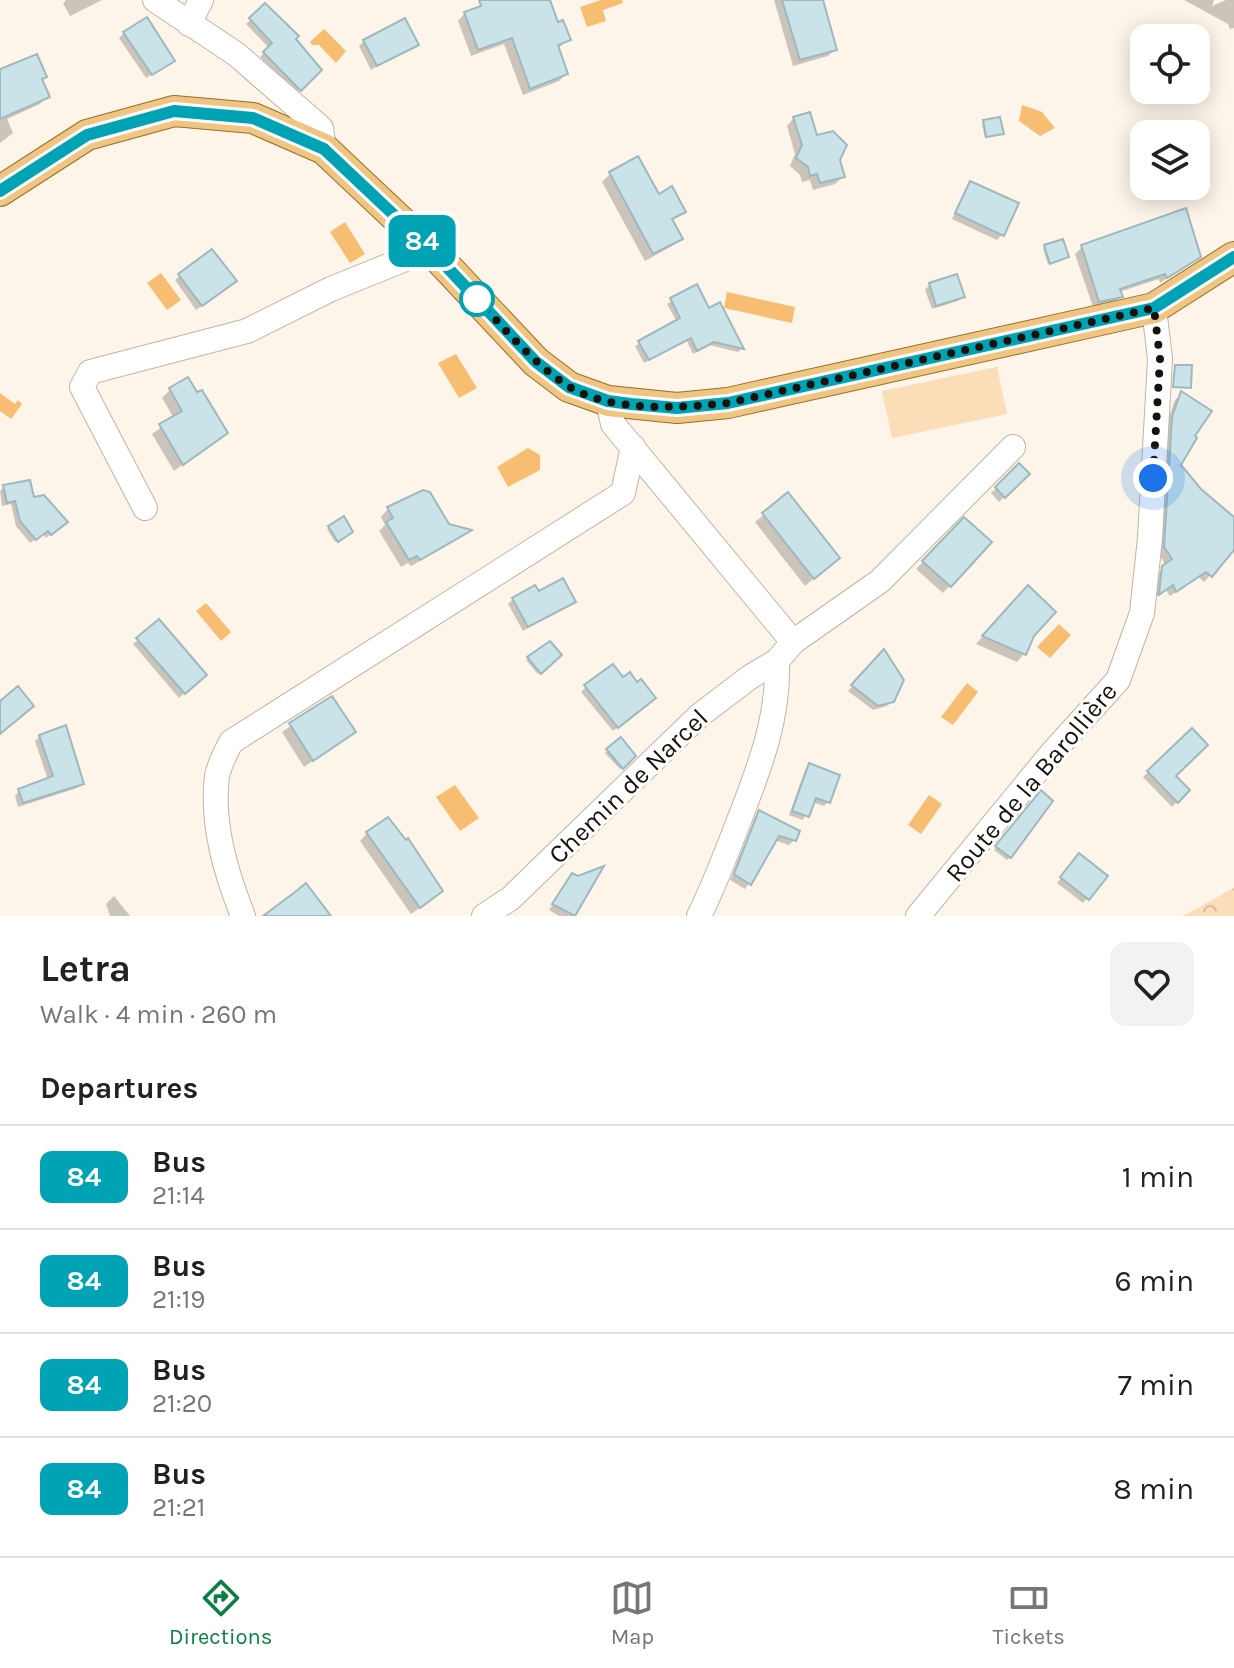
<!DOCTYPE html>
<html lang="en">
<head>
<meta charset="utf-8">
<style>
	body { margin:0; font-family:Karla,sans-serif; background:#f2f2f2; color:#222; height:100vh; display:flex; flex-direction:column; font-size:30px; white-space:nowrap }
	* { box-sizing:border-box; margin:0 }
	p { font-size:26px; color:#767676 }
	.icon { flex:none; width:44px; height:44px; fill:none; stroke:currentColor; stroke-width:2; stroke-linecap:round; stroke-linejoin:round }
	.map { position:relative; height:916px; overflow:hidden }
	.side { display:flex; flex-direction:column; background:#fff; flex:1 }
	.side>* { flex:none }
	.badge { padding:0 16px; border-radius:12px; font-size:28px; line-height:52px }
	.fabs { position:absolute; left:1130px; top:24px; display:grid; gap:16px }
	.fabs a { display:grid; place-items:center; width:80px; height:80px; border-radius:16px; background:#fff; box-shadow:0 4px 20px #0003; font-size:40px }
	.you { position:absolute; width:40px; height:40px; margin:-20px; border:6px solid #fff; border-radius:50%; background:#1a73e8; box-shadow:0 0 0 12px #1a73e833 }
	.map>.badge { position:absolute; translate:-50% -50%; box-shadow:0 0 0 4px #fff }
	h2 { padding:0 40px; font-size:30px; line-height:72px }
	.round { display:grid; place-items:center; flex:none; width:84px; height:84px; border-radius:16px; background:#f2f2f2 }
	.overview { display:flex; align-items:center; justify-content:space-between; height:136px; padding:0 40px }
	h1 { font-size:38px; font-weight:700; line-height:60px }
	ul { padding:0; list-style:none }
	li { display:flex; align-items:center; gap:24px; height:104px; padding:0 40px; border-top:2px solid #e0e0e0 }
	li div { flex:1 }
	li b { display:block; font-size:30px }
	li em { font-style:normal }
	li .badge { min-width:88px; font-weight:700; text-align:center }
	.tabs { display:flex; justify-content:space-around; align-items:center; height:112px; border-top:2px solid #e0e0e0; background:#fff; font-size:22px; color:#767676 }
	.tabs a { display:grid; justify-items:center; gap:4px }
	.tabs .current { color:#0b8043 }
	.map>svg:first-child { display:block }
	.forest { fill:url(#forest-crowns) }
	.pitch { fill:#fbddb8 }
	.water { fill:#f7be72 }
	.shadow { fill:#0003 }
	.building { fill:#c9e3e9; stroke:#9fb8be; stroke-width:2 }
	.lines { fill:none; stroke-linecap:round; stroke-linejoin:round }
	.minor-casing { stroke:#c2b4a3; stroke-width:26 }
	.major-casing { stroke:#9d6d24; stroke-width:32 }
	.minor { stroke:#fff; stroke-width:24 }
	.major { stroke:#efc583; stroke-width:30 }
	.line-casing { stroke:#fff; stroke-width:18 }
	.line { stroke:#00a3b4; stroke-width:12 }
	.walk { stroke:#17120c; stroke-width:8; stroke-dasharray:0 14.4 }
	.stop-dot { fill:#fff; stroke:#00a3b4; stroke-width:4 }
	.labels { text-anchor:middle; stroke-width:6; stroke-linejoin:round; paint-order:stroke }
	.street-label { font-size:26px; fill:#17120c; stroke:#fff }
</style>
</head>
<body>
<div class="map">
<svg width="1234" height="916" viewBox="0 0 1234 916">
	<defs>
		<pattern id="forest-crowns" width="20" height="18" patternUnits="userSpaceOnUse" patternTransform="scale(2)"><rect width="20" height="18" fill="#fbddb8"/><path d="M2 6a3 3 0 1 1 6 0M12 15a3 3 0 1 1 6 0" fill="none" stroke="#d6bd9d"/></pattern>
	</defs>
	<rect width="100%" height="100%" fill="#fef5ea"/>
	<path class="forest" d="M1234,888V916H1183Z"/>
	<path class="pitch" d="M997,367L1007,414L892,438L882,391Z"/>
	<g class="water">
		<path d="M601,0H622L623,3L603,10L606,21L587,27L580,7Z"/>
		<path d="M324,29L346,51L336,63L319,45H312L310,42Z"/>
		<path d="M1022,105L1042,112L1055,128L1040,136L1019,121Z"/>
		<path d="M345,222L365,254L350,263L330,232Z"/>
		<path d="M161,273L181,300L167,310L147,283Z"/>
		<path d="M727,292L795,307L792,323L724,308Z"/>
		<path d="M456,354L477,388L459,398L438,363Z"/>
		<path d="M0,393L15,404L18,400L22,404L11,419L0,411Z"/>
		<path d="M528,448L540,455V470L508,487L497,467Z"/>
		<path d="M206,603L231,632L221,641L196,611Z"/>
		<path d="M1059,624L1071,635L1050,658L1037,647Z"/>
		<path d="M967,683L978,692L953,725L941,717Z"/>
		<path d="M455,785L479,818L460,831L436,797Z"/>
		<path d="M929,795L942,804L921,834L908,825Z"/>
	</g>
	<g class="shadow">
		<path d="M66,0H102L70,16L63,3Z"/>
		<path d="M491,0H548L557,25L568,40L557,49L566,74L559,81L523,95L504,44L471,56L458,21L465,13Z"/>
		<path d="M774,0H821L835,49L828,56L793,66Z"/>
		<path d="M1184,0H1214L1212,6L1226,0H1234V28L1230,29L1228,24Z"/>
		<path d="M265,6L320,70L296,93L260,57L269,48L246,24Z"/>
		<path d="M124,33L168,65L146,78L119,38Z"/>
		<path d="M364,41L416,44L371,70L359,46Z"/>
		<path d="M0,71L40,80L47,96L40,104L7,119L13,133L0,143Z"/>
		<path d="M794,118L838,159L843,177L835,184L813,190L810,180L802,182L800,175L790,166L795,154L787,126Z"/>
		<path d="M984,122L1002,133L985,138L982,124Z"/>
		<path d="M610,174L683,211L671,222L680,238L672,246L645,261L602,182Z"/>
		<path d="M971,183L1002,235L997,240L952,219L966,188Z"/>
		<path d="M1045,247L1066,257L1048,264L1043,249Z"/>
		<path d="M1082,247L1199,256L1160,283L1159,279L1119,292L1120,296L1114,303L1093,307L1075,254Z"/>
		<path d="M180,275L230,286L196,310L175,280Z"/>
		<path d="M930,284L963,296L958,301L932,309L925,290Z"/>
		<path d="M696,287L708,310L742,348L738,352L709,345L693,354L687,341L644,363L635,346L677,322L667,304Z"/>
		<path d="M170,390L226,433L174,471L152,434L174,418L162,398Z"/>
		<path d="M1181,394L1178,465L1200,491L1234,520V547L1204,582L1199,577L1170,596L1166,590L1154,598L1157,574L1166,566L1159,554L1166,425L1175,400Z"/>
		<path d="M1019,466L1027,474L999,502L991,493Z"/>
		<path d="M4,487L32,500L60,526L46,538L43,534L30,543L16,526L11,504L2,506L0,491Z"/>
		<path d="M788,495L829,565L805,586L755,522Z"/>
		<path d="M388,509L448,526L468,531L462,537L411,566L408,563L401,567L379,531L385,525L381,517Z"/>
		<path d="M964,520L989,542L943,593L916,569Z"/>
		<path d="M329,527L349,533L335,542L327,529Z"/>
		<path d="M538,594L574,602L523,631L508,604L513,599Z"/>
		<path d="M1021,595L1024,654L1017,662L976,644Z"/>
		<path d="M159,622L205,674L179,698L133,644Z"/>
		<path d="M549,644L559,655L538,674L526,660Z"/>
		<path d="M884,652L892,701L887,706L873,710L848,691Z"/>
		<path d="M586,687L649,703L613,731L581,692Z"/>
		<path d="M331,698L354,732L304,767L282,732Z"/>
		<path d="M1192,731L1173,776L1188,790L1172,807L1143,777Z"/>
		<path d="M40,736L81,784L77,788L18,807L15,796L19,791L48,780L35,741Z"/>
		<path d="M620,740L634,756L620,769L605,753Z"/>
		<path d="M810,766L828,802L824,806L812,802L803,820L789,815L805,770Z"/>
		<path d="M1038,796L1010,857L1007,860L994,850Z"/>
		<path d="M759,813L794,840L789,845L774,840L745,889L730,880L755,817Z"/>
		<path d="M367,833L432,899L411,914L360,841Z"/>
		<path d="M1075,860L1105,876L1083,903L1057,883Z"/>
		<path d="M600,870L573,916H559L549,910L572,875L578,878Z"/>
		<path d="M114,896L130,916H110L106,904Z"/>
	</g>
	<g class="building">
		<path d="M479,0H550L558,22L563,20L571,40L558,45L568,74L530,89L512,38L478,50L464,12L481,6Z"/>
		<path d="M782,0H823L837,50L800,60Z"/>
		<path d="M265,3L299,36L296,39L322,70L301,91L263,52L272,43L249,18Z"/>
		<path d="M147,17L175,61L152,75L123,32Z"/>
		<path d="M405,18L419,45L377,66L363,40Z"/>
		<path d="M37,54L47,77L42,79L50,97L0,119V69Z"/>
		<path d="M810,112L817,135L833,131L847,145L840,160L845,177L820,183L817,174L810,176L808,167L796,158L802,145L793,117Z"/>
		<path d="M1000,117L1004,134L986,137L983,120Z"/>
		<path d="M638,156L659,194L672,186L686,212L672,219L683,239L653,254L609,172Z"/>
		<path d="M970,181L1019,203L1004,236L955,213Z"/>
		<path d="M1186,208L1201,257L1167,278L1165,274L1120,289L1123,297L1099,302L1081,245Z"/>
		<path d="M1063,239L1069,257L1050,264L1044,245Z"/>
		<path d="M212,249L237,281L202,306L178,274Z"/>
		<path d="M957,274L965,297L936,306L929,283Z"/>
		<path d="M697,284L709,308L720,302L744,349L714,342L697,351L691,338L649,360L638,341L680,318L670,298Z"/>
		<path d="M1175,365H1192L1191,388L1173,387Z"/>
		<path d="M188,377L197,392L202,390L228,433L183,465L159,424L182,411L169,388Z"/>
		<path d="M1181,391L1212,411L1195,436L1197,438L1181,465L1201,489L1234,517V550L1212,577L1206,572L1176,592L1173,585L1159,595L1162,566L1172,559L1164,547L1172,417Z"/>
		<path d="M1019,463L1030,474L1005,498L995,487Z"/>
		<path d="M30,480L34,497L44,495L68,522L51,535L48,531L36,540L20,521L15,501L7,503L3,485Z"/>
		<path d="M423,490L430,492L449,524L472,530L420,560L417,556L409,560L386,522L393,518L387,507Z"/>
		<path d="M788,492L840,558L814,579L762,513Z"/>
		<path d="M344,516L353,532L338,542L328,526Z"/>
		<path d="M964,517L992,542L951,587L922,561Z"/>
		<path d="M563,578L576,602L528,627L512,598L535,585L539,591Z"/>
		<path d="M1028,585L1056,612L1034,636L1026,655L982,636Z"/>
		<path d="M159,619L207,675L185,694L136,638Z"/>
		<path d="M550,641L562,655L541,674L527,657Z"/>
		<path d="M884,649L904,680L894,702L878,706L851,685Z"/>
		<path d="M613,664L623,677L630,672L637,682L641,679L656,698L618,728L584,685Z"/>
		<path d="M18,686L34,706L0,734V701Z"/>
		<path d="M332,696L356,732L313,761L289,723Z"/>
		<path d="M66,725L84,784L23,803L18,789L53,776L39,735Z"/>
		<path d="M1192,728L1208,745L1176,776L1190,790L1178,803L1147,771Z"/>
		<path d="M621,737L636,756L623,769L606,749Z"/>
		<path d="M809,763L840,775L830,803L816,798L809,817L792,811Z"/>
		<path d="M1041,790L1053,801L1011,858L995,846Z"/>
		<path d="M759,810L800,831L796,841L779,836L751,885L734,874Z"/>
		<path d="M388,817L406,840L408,838L443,891L420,908L366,832Z"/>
		<path d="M1079,853L1108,876L1089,900L1060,877Z"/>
		<path d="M604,866L575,916L552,904L572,873L578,876Z"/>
		<path d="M306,883L331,916H263L295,892Z"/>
	</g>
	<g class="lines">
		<g class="minor-casing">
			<g id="minor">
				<path d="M155,0L236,54L321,128L324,149"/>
				<path d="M189,24L201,0"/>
				<path d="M608,401L613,424L793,642"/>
				<path d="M145,508L82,387L90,372L247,331L331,289L430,249"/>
				<path d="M243,916C226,873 211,824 217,776C219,765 226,752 231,742L623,493L633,447"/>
				<path d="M484,916L511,898L700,715L750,677L777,661"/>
				<path d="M699,916C715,884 727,851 740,818C760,766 779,718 777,661L793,642L880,581L1013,447"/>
				<path d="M918,916L1052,753L1118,680L1142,613L1150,538L1160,359L1154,308"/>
			</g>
		</g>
		<g class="major-casing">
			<path id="major" d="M0,191L87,135L174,111L253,118L324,149L430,249L536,362L569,387L608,401L677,408L728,403L1154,308L1234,257"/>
		</g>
		<use href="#minor" class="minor"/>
		<use href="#major" class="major"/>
	</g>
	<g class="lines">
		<g class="line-casing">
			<path id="line" d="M0,191L87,135L174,111L253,118L324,149L430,249L536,362L569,387L608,401L631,404L677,408L728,403L1154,308L1234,257"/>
		</g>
		<use href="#line" class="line"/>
		<path class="walk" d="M477,299C505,329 531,361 565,384C608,413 679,408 728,403L1154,308L1160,359L1153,478"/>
	</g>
	<circle class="stop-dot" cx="477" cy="299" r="16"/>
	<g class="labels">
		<g class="street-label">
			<text transform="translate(1031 782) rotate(-50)" y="9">Route de la Barollière</text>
			<text transform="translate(628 786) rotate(-44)" y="9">Chemin de Narcel</text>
		</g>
	</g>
</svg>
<div class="fabs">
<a><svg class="icon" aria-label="locate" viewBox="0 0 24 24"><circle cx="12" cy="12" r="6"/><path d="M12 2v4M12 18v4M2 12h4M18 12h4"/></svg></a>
<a><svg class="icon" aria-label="layers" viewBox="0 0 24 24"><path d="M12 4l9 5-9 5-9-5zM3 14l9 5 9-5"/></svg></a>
</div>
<div class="you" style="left:1153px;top:478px"></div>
<b class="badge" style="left:422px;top:241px;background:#00a3b4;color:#fff">84</b>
</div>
<section class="side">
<div class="overview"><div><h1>Letra</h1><p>Walk · 4 min · 260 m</p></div><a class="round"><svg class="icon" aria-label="heart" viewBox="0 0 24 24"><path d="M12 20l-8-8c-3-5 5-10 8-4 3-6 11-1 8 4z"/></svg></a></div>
<h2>Departures</h2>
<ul>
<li><span class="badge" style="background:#00a3b4;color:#fff">84</span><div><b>Bus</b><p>21:14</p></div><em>1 min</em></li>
<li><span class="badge" style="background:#00a3b4;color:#fff">84</span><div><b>Bus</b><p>21:19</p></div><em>6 min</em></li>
<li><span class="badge" style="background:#00a3b4;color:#fff">84</span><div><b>Bus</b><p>21:20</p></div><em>7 min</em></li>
<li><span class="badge" style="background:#00a3b4;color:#fff">84</span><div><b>Bus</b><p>21:21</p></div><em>8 min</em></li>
</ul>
</section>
<nav class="tabs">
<a class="current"><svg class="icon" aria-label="directions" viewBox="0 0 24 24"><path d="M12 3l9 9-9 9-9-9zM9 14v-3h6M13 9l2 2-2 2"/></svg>Directions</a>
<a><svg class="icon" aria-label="map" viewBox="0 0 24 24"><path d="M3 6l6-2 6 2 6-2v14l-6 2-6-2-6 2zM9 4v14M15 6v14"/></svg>Map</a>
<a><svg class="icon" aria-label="tickets" viewBox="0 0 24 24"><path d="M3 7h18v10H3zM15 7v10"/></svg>Tickets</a>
</nav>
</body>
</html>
